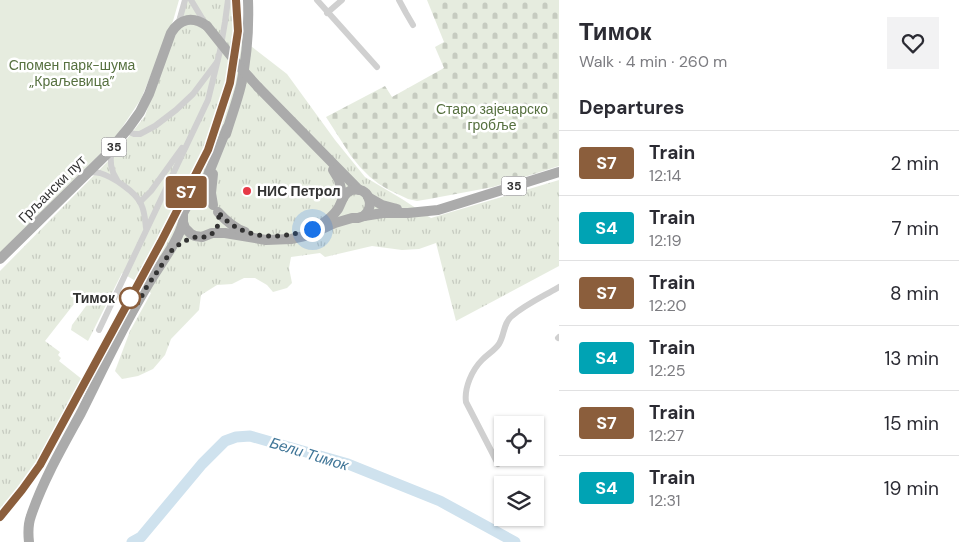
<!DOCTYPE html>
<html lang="en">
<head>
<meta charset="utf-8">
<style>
	body { margin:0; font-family:"DM Sans",sans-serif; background:#f2f2f3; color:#2b2b33; height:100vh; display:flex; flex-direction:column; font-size:19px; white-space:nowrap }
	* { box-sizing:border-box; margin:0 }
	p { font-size:16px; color:#7c7c81 }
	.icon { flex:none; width:28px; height:28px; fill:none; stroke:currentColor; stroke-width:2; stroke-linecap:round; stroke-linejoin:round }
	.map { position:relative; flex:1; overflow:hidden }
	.details { display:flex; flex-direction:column; background:#fff; width:400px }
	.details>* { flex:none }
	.badge { padding:0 10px; border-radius:4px; font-size:18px; line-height:32px }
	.tools { position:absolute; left:494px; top:416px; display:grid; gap:10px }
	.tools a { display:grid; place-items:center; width:50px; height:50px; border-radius:0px; background:#fff; box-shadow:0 1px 4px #0004; font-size:25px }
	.you { position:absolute; width:25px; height:25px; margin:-12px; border:4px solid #fff; border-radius:50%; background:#1a73e8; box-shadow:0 0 0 8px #1a73e833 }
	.map>.badge { position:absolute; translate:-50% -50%; box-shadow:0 0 0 2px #fff }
	h2 { padding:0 20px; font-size:19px; line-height:45px }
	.round { display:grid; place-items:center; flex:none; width:52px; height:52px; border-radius:0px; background:#f2f2f3 }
	.overview { display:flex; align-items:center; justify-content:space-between; height:85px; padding:0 20px }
	h1 { font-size:24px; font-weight:800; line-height:38px }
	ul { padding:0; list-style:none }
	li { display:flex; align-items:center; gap:15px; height:65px; padding:0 20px; border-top:1px solid #e1e1e2 }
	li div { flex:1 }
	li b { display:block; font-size:19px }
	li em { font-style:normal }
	li .badge { min-width:55px; font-weight:700; text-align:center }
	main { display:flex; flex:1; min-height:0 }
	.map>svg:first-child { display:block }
	.grass { fill:url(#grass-tufts) }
	.cemetery { fill:url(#cemetery-stones) }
	.green { fill:#e6ecdf }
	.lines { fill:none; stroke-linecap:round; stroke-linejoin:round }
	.river { stroke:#cfe2ee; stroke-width:11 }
	.minor { stroke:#d0d0d0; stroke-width:6 }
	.primary { stroke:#ababab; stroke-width:10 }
	.rail { stroke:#888; stroke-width:2; stroke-dasharray:5 4; stroke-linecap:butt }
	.primary-bridge { stroke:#ababab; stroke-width:10 }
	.line-casing { stroke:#fff; stroke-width:11 }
	.line { stroke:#8b5e3c; stroke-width:8 }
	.walk { stroke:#333; stroke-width:5; stroke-dasharray:0 9 }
	.poi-dot { fill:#e63946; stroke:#fff; stroke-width:2 }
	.stop-dot { fill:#fff; stroke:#8b5e3c; stroke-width:2.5 }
	.labels { text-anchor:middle; stroke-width:5; stroke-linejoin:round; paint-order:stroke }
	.shield { fill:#fff; stroke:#707070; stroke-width:1 }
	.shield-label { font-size:12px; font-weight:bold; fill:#333 }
	.park-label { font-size:14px; fill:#56703f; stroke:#fff }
	.street-label { font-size:14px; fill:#333; stroke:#fff }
	.poi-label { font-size:14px; font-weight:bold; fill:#333; stroke:#fff; text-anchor:start }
	.stop-label { font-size:14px; font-weight:bold; fill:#333; stroke:#fff; text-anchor:end }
	.water-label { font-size:15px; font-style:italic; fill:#3f7597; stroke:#fff }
</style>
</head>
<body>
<main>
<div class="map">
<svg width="559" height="542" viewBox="0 0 559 542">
	<defs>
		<pattern id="grass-tufts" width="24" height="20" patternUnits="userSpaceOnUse" patternTransform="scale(1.25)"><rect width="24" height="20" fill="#e6ecdf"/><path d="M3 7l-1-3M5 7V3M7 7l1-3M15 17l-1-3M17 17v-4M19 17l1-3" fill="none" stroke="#c6cbc0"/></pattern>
		<pattern id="cemetery-stones" width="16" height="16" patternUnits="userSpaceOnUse" patternTransform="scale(1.25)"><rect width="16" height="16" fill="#e6ecdf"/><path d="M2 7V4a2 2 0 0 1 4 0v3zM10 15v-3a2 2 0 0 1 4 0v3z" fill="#c6cbc0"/></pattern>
	</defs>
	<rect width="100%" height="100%" fill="#fff"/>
	<path class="grass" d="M183,0H240L243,40L287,74L335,140L365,177L402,199L431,218L559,180V266L456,321L436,243L419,249L402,250L372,246L325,257L320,253L291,257L289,268L292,283L287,288L273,292L267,285L255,278H244L232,284L217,285L201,295L199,310L171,339L165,355L153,369L138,376L122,379L115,371L130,331L151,293L134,280L122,273L88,341L71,330L72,325L89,302L81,295L45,341L60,352L58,355L61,358L59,361L83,380C59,426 36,475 0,513V271L115,154L145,116Z"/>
	<path class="cemetery" d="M427,0H559V166L493,187L429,199L417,201L408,199L389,190L379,184L370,177L360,167L351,156L326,117L385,86L392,97L444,68L435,47L444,42Z"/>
	<path class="green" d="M0,0H179L173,21L141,99L113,141L0,253Z"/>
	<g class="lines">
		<path class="river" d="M132,542L141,537L202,464L225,441L236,437L250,436L348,464L440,501L515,542"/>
		<g class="minor">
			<path d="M191,0L205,23"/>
			<path d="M317,0L377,67"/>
			<path d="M399,0L406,13L413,25"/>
			<path d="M327,13L342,0"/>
			<path d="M178,25L185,0"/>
			<path d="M127,131L134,134H140L155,126L176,110L193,94L217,62"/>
			<path d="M112,151C109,162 111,171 117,180"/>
			<path d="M88,173C92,172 96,172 100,173C113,177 136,192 141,204C145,212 145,220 146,228"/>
			<path d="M140,202L151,191L182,148"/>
			<path d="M99,330L208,100L220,51L225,22L228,0"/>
			<path d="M558,338L559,337"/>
			<path d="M498,464L466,402C464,388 472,370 482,360C488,354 495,350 499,344C505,334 503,323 512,316C526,304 544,296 559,287"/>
		</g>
		<g class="primary">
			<path d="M258,87L359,190"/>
			<path d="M227,128L204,185L194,201L187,206L183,213V222L185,228L191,234L195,236L202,237L212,233H225L266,240L291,239L309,235L335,223L352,218H358L364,216L383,213H408L438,210L559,172"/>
			<path d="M226,134C231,117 237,102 241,85C247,57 249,28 248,0"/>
			<path d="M333,170L339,180L343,198"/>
			<path d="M368,197L382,205L397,209"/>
			<path d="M213,205L211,193L213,174"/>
			<path d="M218,212C226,221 234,228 245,232"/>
			<path d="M320,225C327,221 333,216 338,209C342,202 343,193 352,190C368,186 376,205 364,216"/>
			<path d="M0,259L108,153L130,126L140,112L149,94L171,33C180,18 193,16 207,26"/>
			<path d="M29,542C28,533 28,524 31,516C43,480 63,446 81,413C102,371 122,328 146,288C157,268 178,243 183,222"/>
		</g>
		<path class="rail" d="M0,517L29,481L40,465L161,242L208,150L230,83L238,31L236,0"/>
		<path class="primary-bridge" d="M207,26L239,66L258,87"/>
	</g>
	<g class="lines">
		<g class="line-casing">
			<path id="line" d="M0,517L22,490L40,465L161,242L208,150L230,83L238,31L236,0"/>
		</g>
		<use href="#line" class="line"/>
		<path class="walk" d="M130,298L138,303L146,288L172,250C179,244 187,239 196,237C199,237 202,237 204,237C216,235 221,223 218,212C243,241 278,240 312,229"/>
	</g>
	<circle class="poi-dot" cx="247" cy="191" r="5"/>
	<circle class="stop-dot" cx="130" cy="298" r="10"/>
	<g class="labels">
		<g class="shield">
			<rect x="101.5" y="137.5" width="25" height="19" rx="4"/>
			<rect x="501.5" y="176.5" width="25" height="19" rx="4"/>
		</g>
		<g class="shield-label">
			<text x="114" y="151">35</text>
			<text x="514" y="190">35</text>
		</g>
		<g class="park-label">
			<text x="72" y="70">Спомен парк-шума<tspan x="72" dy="16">„Краљевица”</tspan></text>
			<text x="492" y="114">Старо зајечарско<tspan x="492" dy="16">гробље</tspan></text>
		</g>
		<g class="street-label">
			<text transform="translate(52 189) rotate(-45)" y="5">Грљански пут</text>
		</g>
		<g class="poi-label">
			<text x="257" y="196">НИС Петрол</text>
		</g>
		<g class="stop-label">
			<text x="115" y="303">Тимок</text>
		</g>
		<g class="water-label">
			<text transform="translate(309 454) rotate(17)" y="5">Бели Тимок</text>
		</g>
	</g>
</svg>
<div class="tools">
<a><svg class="icon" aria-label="locate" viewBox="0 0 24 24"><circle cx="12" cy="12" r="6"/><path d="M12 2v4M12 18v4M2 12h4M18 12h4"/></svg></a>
<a><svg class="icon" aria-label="layers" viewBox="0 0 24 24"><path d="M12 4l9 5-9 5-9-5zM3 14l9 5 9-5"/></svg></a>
</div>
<div class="you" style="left:312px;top:229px"></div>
<b class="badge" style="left:186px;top:192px;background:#8b5e3c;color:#fff">S7</b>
</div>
<section class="details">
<div class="overview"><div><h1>Тимок</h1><p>Walk · 4 min · 260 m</p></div><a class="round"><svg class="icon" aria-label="heart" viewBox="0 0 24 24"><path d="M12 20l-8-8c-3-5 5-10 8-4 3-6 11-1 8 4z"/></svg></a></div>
<h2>Departures</h2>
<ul>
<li><span class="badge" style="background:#8b5e3c;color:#fff">S7</span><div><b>Train</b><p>12:14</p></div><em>2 min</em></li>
<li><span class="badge" style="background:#00a3b4;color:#fff">S4</span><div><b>Train</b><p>12:19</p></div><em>7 min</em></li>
<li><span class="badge" style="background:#8b5e3c;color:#fff">S7</span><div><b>Train</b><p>12:20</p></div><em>8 min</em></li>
<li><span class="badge" style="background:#00a3b4;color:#fff">S4</span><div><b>Train</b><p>12:25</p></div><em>13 min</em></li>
<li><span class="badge" style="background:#8b5e3c;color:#fff">S7</span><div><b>Train</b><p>12:27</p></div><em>15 min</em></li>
<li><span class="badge" style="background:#00a3b4;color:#fff">S4</span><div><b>Train</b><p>12:31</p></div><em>19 min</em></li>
</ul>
</section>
</main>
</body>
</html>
